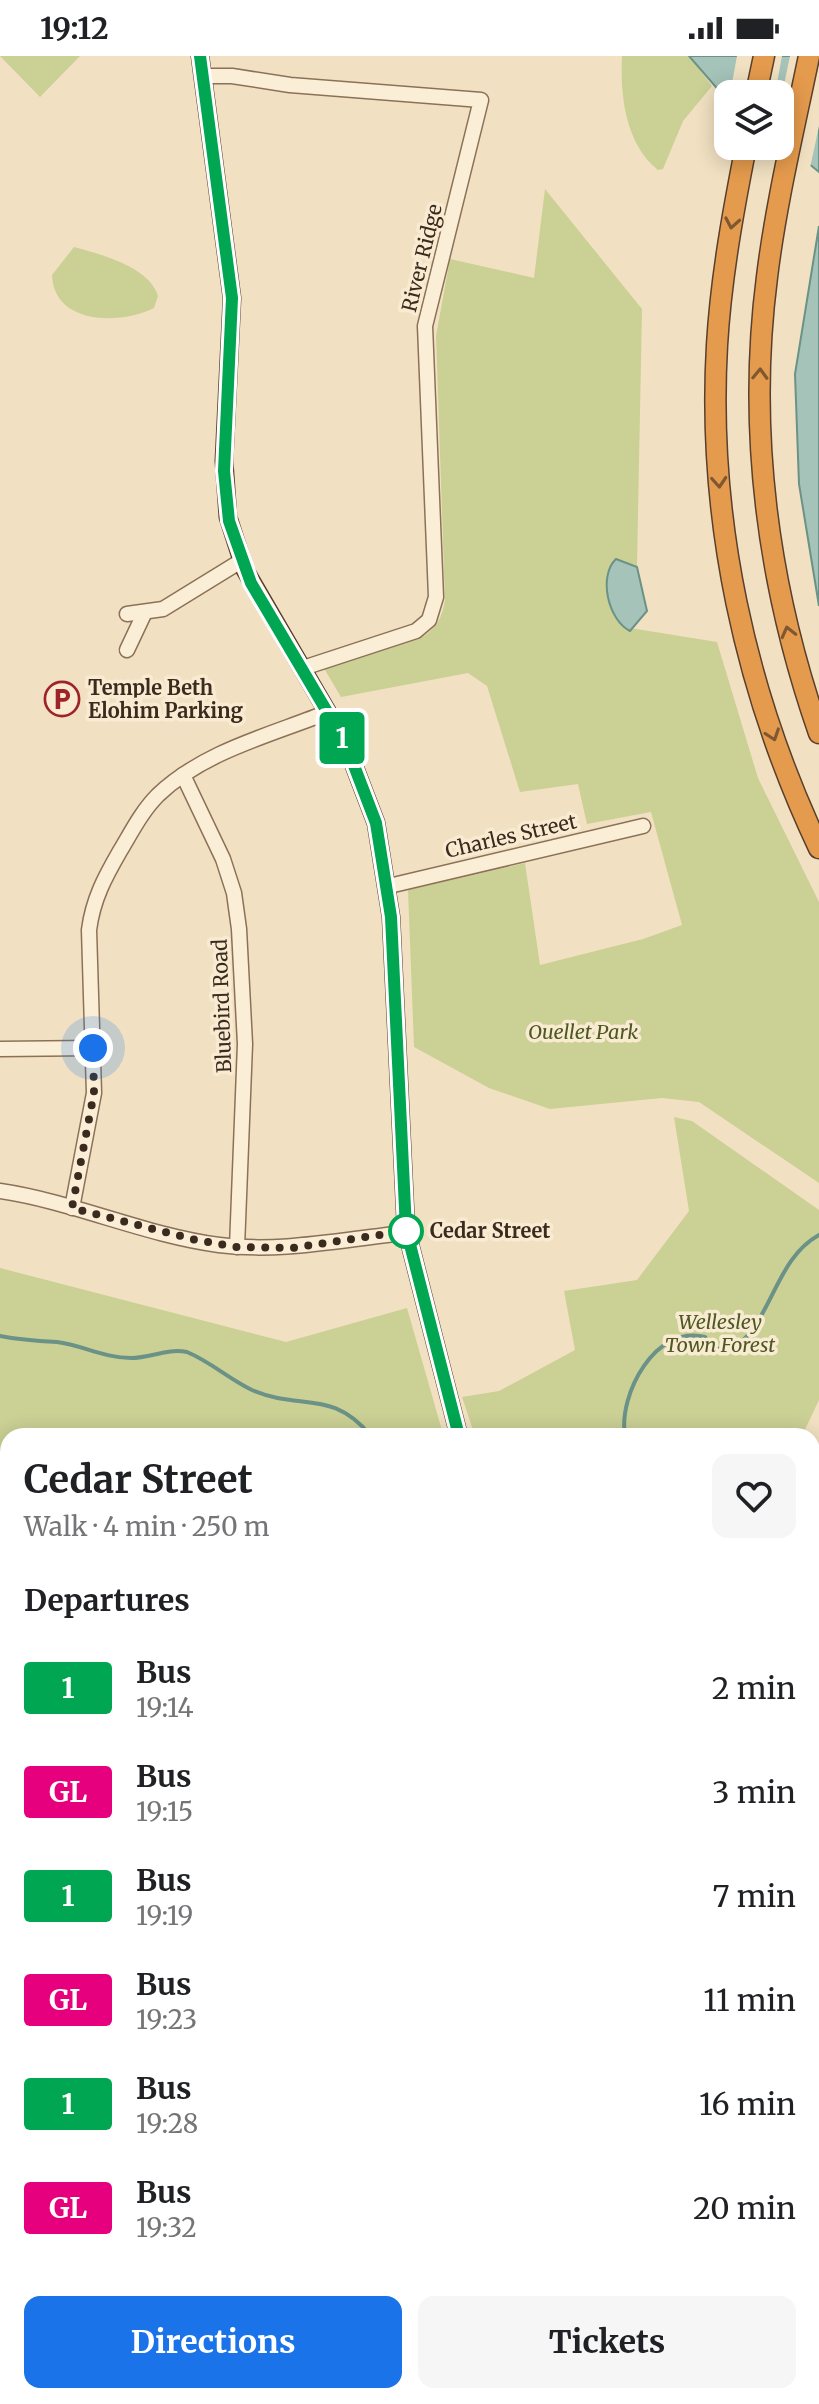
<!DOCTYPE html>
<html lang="en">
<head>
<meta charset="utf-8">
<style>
	body { margin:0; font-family:Merriweather,serif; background:#f6f6f6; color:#202124; height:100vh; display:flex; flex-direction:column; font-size:30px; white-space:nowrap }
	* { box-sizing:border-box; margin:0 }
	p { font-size:26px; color:#757577 }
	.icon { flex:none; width:44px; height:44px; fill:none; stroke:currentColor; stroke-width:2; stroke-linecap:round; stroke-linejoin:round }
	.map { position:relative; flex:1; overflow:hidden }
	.sheet { position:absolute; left:0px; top:1372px; width:820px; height:976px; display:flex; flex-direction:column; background:#fff; border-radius:24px 24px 0 0; box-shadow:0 4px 20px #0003 }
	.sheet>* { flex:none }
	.badge { padding:0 16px; border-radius:6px; font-size:28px; line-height:52px }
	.buttons { position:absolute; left:714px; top:24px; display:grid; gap:16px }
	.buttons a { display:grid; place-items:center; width:80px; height:80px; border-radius:16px; background:#fff; box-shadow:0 4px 20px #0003; font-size:40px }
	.you { position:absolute; width:40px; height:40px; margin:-20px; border:6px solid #fff; border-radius:50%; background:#1a73e8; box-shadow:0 0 0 12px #1a73e833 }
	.map>.badge { position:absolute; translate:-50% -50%; box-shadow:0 0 0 4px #fff }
	h2 { padding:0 24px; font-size:30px; line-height:72px }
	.round { display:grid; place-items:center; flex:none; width:84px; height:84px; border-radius:16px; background:#f6f6f6 }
	.summary { display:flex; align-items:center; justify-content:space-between; height:136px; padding:0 24px }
	h1 { font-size:38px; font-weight:700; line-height:60px }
	.action { display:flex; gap:16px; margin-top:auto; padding:16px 24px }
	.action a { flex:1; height:92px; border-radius:16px; background:#1a73e8; color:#fff; font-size:32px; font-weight:700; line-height:92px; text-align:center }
	.action a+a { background:#f6f6f6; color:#202124 }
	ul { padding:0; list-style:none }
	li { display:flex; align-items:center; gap:24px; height:104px; padding:0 24px }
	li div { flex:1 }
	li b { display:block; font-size:30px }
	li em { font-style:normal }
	li .badge { min-width:88px; font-weight:700; text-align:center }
	.status { display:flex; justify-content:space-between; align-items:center; height:56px; padding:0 40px; background:#fff; direction:ltr }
	.status svg { height:22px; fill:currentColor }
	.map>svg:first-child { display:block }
	.green { fill:#cbd095 }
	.water { fill:#a5c3b9; stroke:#6b9286; stroke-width:2 }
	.pier { fill:#f1e1c2 }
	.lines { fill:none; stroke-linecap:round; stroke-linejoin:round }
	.stream { stroke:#6b9286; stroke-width:4 }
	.minor-casing { stroke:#8c7158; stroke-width:17 }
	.major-casing { stroke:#593f2c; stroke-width:19 }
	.highway-casing { stroke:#593f2c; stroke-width:23 }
	.minor { stroke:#fbeed6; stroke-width:14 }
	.major { stroke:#f6d497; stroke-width:16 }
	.highway { stroke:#e59b4d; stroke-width:20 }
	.oneway { stroke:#7f5730 }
	.line-casing { stroke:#fff; stroke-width:18 }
	.line { stroke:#00a651; stroke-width:12 }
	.walk { stroke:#3b2a1d; stroke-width:8; stroke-dasharray:0 14.4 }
	.stop-dot { fill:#fff; stroke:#00a651; stroke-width:4 }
	.labels { text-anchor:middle; stroke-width:7; stroke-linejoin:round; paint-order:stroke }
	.street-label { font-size:20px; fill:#3b2a1d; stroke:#f8ebd2 }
	.poi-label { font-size:20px; font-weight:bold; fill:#3b2a1d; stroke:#f8ebd2; text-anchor:start }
	.park-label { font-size:20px; font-style:italic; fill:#4d5822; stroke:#f8ebd2 }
	.stop-label { font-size:20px; font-weight:bold; fill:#3b2a1d; stroke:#f8ebd2; text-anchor:start }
</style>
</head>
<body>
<div class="status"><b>19:12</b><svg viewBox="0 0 49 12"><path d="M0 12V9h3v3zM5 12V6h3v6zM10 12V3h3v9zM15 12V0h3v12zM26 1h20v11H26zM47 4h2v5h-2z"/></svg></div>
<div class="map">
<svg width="819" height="2348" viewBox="0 0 819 2348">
	<rect width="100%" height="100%" fill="#f1e1c2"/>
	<g class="green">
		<path d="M0,0H80L40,41Z"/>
		<path d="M622,0H689L712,30L683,65L663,113L658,114C625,88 620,38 622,0Z"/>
		<path d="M545,133L642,253L637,511L617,503L624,571L717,586L758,722L819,846V1127L699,1046L662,1042L550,1053L489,1032L414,991L408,834L525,807L540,909L643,883L682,869L651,756L587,768L578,728L520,736L487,630L468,617L341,641L322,609L424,580C438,570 442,561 445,544L436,280L450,203L534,222Z"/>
		<path d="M74,191C100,198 150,211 158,240L154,252C120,269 54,269 52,219Z"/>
		<path d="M674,1061L692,1065L819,1154V1344L802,1380H475L462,1341L499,1335L575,1294L564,1235L637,1224L689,1155Z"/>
		<path d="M0,1212L286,1286L407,1252L443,1378L8,1380V1700L0,1698Z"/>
		<path d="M51,2340H195L196,2348H51Z"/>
	</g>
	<g class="water">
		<path d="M689,0H819V116L780,84V38H728V45Z"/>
		<path d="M819,170V550L799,428L795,318Z"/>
		<path d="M616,503L637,511L647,555L630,575C608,564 598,520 616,503Z"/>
	</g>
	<g class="pier">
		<path d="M737,0H782L775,38H730Z"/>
		<path d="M790,0H819V70L810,112L780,89V48Z"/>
	</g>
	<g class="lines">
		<g class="stream">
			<path d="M0,1280C20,1284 37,1285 57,1286C82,1289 104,1302 131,1302C151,1302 167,1292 187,1296C211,1306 229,1323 252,1334C300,1355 332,1332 371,1380"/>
			<path d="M625,1380C618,1338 656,1268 705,1281L715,1292L729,1295C772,1271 773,1204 819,1179"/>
		</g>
		<g class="minor-casing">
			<g id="minor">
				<path d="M203,20H232L290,29L481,44L425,270L436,541L429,564L416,575L303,612"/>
				<path d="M127,558L163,553L241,505"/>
				<path d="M127,594L144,558"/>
				<path d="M183,719L223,803L234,837L239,873L245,988L237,1191"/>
				<path d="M389,830L643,770"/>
				<path d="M0,993L93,992"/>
				<path d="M0,1135C74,1146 144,1179 219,1189C282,1197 343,1183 406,1177"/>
				<path d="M72,1152L94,1037L89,874C93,843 105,821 120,795C132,775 142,755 158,739C204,695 271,679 328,656"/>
				<path d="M812,2150L813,2144"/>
				<path d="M812,2262L819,2265"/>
				<path d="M660,2348L662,2340"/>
			</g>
		</g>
		<g class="major-casing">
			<g id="major">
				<path d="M200,0L232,242L224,405L228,461L245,514L345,686L376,767L391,861L406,1173L459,1380"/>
				<path d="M277,2340V2348"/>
			</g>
		</g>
		<g class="highway-casing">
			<g id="highway">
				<path d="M809,0C794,73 776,147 767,221C747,375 768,531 819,677"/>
				<path d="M756,38L764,0"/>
				<path d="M746,90C733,156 721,222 717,289C707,462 745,636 819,792"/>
				<path d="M0,1714L8,1715"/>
				<path d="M0,1734L8,1736"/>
				<path d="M0,1761L8,1765"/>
				<path d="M812,2012L819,2014"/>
				<path d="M812,2033L819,2036"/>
			</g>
		</g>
		<use href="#minor" class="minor"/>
		<use href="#major" class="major"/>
		<use href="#highway" class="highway"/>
	</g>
	<defs><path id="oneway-chevron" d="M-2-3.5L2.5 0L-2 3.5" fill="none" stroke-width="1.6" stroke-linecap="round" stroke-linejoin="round" transform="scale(2)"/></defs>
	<g class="oneway">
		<use href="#oneway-chevron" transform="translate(732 167) rotate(100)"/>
		<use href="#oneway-chevron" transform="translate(760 318) rotate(-88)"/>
		<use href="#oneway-chevron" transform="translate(719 426) rotate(86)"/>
		<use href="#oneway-chevron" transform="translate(788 576) rotate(-104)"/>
		<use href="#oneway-chevron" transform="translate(773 679) rotate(71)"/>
	</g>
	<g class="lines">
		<g class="line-casing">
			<path id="line" d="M200,0L232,242L224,415L229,465L251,527L345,686L376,767L391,861L406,1173L459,1380"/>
		</g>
		<use href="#line" class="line"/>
		<path class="walk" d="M93,992L94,1037L72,1152L196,1184L237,1191L292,1192L406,1175"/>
	</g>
	<defs>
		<g id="parking-ring" transform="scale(1.8)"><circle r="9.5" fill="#f8ebd2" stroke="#9f242a" stroke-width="1.5"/><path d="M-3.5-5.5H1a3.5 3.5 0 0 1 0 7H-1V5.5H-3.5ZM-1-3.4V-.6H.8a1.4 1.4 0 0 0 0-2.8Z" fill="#9f242a"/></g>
	</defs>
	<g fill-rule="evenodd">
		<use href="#parking-ring" x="62" y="643"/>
	</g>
	<circle class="stop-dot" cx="406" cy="1175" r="16"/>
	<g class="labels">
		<g class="street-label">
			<text transform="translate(422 202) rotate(-76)" y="7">River Ridge</text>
			<text transform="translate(511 780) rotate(-13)" y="7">Charles Street</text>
			<text transform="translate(222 950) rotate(-92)" y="7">Bluebird Road</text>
		</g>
		<g class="poi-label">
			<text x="88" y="639">Temple Beth<tspan x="88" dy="23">Elohim Parking</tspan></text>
		</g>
		<g class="park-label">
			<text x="583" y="983">Ouellet Park</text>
			<text x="720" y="1273">Wellesley<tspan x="720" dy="23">Town Forest</tspan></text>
		</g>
		<g class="stop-label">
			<text x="430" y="1182">Cedar Street</text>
		</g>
	</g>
</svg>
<div class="buttons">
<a><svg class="icon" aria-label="layers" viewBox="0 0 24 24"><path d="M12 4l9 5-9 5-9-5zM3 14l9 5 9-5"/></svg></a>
</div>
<div class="you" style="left:93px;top:992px"></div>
<b class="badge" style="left:342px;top:682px;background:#00a651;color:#fff">1</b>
<section class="sheet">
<div class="summary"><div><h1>Cedar Street</h1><p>Walk · 4 min · 250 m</p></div><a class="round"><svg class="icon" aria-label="heart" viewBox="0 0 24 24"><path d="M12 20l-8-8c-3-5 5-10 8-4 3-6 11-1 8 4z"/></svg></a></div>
<h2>Departures</h2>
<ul>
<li><span class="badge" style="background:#00a651;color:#fff">1</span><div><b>Bus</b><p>19:14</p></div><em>2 min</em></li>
<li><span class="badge" style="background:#e6007e;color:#fff">GL</span><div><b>Bus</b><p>19:15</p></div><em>3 min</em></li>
<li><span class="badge" style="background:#00a651;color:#fff">1</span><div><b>Bus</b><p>19:19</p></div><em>7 min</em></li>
<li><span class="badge" style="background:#e6007e;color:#fff">GL</span><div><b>Bus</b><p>19:23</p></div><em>11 min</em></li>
<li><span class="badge" style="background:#00a651;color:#fff">1</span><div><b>Bus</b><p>19:28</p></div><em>16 min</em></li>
<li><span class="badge" style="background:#e6007e;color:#fff">GL</span><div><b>Bus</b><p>19:32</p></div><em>20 min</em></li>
</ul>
<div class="action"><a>Directions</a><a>Tickets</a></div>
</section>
</div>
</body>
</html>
